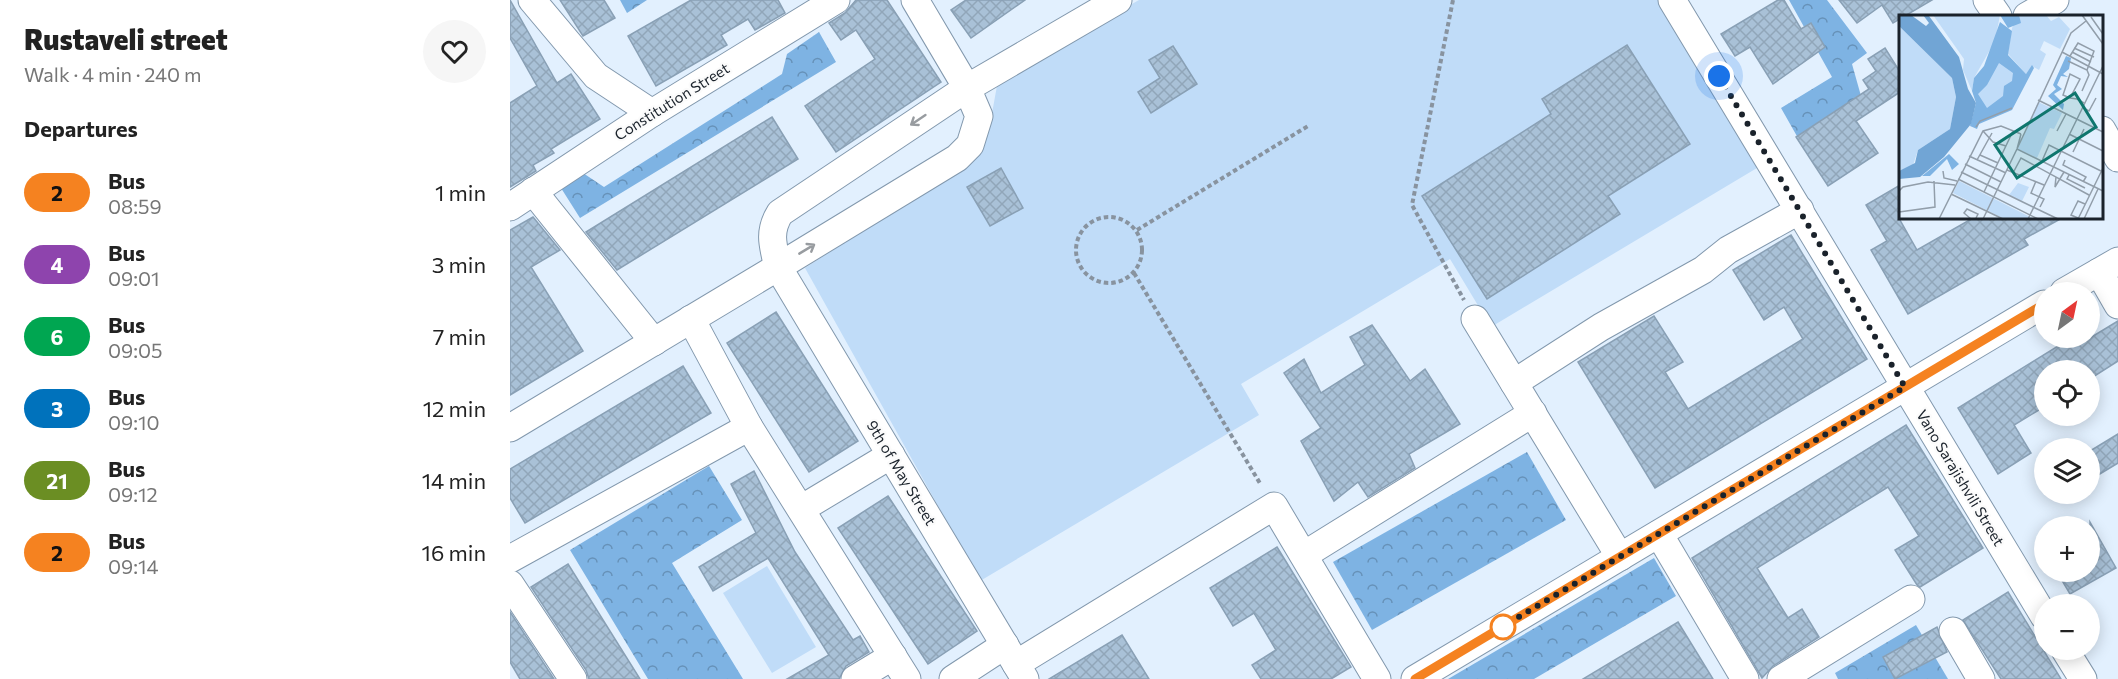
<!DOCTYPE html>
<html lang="en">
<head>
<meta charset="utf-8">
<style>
	body { margin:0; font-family:Commissioner,sans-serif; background:#f6f6f6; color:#222; height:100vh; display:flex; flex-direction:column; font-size:22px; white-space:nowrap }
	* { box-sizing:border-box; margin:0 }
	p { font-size:20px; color:#767676 }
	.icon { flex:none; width:33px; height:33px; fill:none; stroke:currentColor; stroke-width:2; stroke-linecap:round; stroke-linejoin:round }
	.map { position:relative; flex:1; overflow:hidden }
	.side { display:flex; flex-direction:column; background:#fff; width:510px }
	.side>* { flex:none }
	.badge { padding:0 12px; border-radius:20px; font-size:21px; line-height:39px }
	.needle { width:39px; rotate:33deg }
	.tools { position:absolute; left:1524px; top:282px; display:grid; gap:12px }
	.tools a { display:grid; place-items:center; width:66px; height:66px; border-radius:50%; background:#fff; box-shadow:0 3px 15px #0003; font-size:30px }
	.you { position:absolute; width:30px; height:30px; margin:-15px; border:4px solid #fff; border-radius:50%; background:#1a73e8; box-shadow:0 0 0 9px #1a73e833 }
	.map>.badge { position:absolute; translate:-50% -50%; box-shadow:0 0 0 3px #fff }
	h2 { padding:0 24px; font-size:22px; line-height:54px }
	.round { display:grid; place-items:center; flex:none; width:63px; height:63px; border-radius:32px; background:#f6f6f6 }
	.summary { display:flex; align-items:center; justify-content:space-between; height:102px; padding:0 24px }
	h1 { font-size:28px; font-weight:800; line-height:45px }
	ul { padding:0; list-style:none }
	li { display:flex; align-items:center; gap:18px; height:72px; padding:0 24px }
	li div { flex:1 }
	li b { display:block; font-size:22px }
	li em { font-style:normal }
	li .badge { min-width:66px; font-weight:700; text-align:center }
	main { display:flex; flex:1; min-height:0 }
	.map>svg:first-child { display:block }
	.forest { fill:url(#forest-crowns) }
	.pitch { fill:#c0dcf8 }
	.building { fill:url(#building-cross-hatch); stroke:#89a0b5; stroke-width:1.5 }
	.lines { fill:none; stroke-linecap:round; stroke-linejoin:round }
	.minor-casing { stroke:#8298ad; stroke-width:29 }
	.path { stroke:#88939f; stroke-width:4; stroke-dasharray:4.5 3; stroke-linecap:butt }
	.minor { stroke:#fff; stroke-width:27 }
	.oneway { stroke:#989ca0 }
	.line-casing { stroke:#fff; stroke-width:14 }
	.line { stroke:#f58220; stroke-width:9 }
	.walk { stroke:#1a222b; stroke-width:6; stroke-dasharray:0 10.8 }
	.stop-dot { fill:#fff; stroke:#f58220; stroke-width:3 }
	.labels { text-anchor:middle; stroke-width:4.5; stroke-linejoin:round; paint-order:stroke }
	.street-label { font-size:15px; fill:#1a222b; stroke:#fbfbfb }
	.inset-road { fill:none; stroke:#929eaa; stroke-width:1.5 }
	.view { fill:#0f766e; fill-opacity:0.15; stroke:#0f766e; stroke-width:3 }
	.inset-edge { fill:none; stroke:#1a222b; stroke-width:3 }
</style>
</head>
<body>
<main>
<section class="side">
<div class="summary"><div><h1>Rustaveli street</h1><p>Walk · 4 min · 240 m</p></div><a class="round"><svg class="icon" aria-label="heart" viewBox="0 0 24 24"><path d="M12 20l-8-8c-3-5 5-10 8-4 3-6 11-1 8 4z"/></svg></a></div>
<h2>Departures</h2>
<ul>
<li><span class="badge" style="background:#f58220;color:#111">2</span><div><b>Bus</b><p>08:59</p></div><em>1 min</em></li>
<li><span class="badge" style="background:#8e44ad;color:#fff">4</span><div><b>Bus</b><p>09:01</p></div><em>3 min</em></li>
<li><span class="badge" style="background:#00a651;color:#fff">6</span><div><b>Bus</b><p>09:05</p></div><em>7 min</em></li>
<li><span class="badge" style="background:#0072bc;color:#fff">3</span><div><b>Bus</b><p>09:10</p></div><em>12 min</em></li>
<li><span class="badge" style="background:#6b8e23;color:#fff">21</span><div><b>Bus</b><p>09:12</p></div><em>14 min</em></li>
<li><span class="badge" style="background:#f58220;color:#111">2</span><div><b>Bus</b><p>09:14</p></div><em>16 min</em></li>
</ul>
</section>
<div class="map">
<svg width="1608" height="679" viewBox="0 0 1608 679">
	<defs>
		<pattern id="forest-crowns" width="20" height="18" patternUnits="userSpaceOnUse" patternTransform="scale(1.5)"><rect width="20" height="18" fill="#7eb3e3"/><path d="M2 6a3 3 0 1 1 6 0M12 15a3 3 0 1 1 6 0" fill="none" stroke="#6691b8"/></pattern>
		<pattern id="building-cross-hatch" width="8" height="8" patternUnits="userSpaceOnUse" patternTransform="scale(1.5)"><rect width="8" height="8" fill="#a9c1d7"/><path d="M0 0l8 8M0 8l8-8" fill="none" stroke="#91a6b9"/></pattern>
	</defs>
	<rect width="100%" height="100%" fill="#e2f0fe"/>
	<g class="forest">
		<path d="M110,0H137L117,13Z"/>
		<path d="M1279,0H1317L1357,53L1342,64L1351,96L1288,138L1271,108L1322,77Z"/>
		<path d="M309,32L326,62L70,218L51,188L73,173L94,187L272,74L277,54Z"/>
		<path d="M1017,452L1056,520L862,630L823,562Z"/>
		<path d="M199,466L232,520L162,563L233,679H138L60,550Z"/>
		<path d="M1144,558L1166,596L1024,679H938Z"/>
		<path d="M1406,625L1438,679H1328L1325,673Z"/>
	</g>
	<g class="pitch">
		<path d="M629,0H1149L1252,165L981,327L940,259L731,384L749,415L470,581L295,268L462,160L481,119L488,80Z"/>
		<path d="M257,566L306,647L262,673L213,593Z"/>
	</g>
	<g class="building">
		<path d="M0,0L47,83L61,74L90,119L41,149L44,153L23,165L26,171L0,187V103L27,86L0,38Z"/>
		<path d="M50,0H94L105,18L73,36Z"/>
		<path d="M181,0H268L275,13L245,30L238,19L211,35L217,45L146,86L118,36Z"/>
		<path d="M346,0H377L431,82L326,152L295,106L365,59L346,30L331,40L319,23L335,13Z"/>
		<path d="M456,0H515L461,38L441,10Z"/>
		<path d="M1268,0H1274L1291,29L1301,23L1315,47L1263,84L1240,47L1225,56L1211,34Z"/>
		<path d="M1329,0H1422L1383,23L1372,5L1347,23Z"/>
		<path d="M1117,45L1180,144L1098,196L1110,214L977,299L912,196L1041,114L1032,99Z"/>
		<path d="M663,46L687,84L641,113L628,92L650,78L639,60Z"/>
		<path d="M1375,48L1390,72V92L1346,121L1368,153L1318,186L1286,137L1359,89L1353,80L1366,71L1358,59Z"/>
		<path d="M262,117L288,159L107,270L76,232Z"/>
		<path d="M491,168L513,208L480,226L457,187Z"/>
		<path d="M1390,185V220L1407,250L1463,218H1552L1514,239L1518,245L1398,314L1361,250L1377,241L1356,205Z"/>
		<path d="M23,217L50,250L21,267L73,351L0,395V230Z"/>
		<path d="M1281,235L1357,359L1145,488L1068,362L1144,316L1173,362L1155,372L1178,409L1293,339L1274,307L1254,320L1223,270Z"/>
		<path d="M266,312L348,441L299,472L217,343Z"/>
		<path d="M1608,321V361L1580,379V370H1534V407L1504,425L1521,453L1488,474L1448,408L1561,338H1580Z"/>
		<path d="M862,325L900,381L915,369L950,424L899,454L905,468L858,497L848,482L824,501L791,441L811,428L774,373L794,359L811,393L855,365L840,337Z"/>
		<path d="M173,366L201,413L15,523L0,498V469Z"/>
		<path d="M1396,425L1473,548L1410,587L1407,585L1385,550L1409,536L1378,487L1247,568L1278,618L1292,609L1309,637L1263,666L1252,678L1182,558Z"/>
		<path d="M1608,434V463L1580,480V451Z"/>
		<path d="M244,471L285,552L343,640L350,636L359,652L336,666L329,679H277L319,655L258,558L203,591L189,567L246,533L221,484Z"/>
		<path d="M378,496L467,631L418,664L328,528Z"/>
		<path d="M1580,522L1606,568L1560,594L1547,572H1580Z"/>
		<path d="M767,547L841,667L821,679H751L742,665L766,650L744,613L723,626L700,588Z"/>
		<path d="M58,564L130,679H79L76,670L21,587Z"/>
		<path d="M1498,592L1551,679H1491L1453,620Z"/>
		<path d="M0,612L44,679H10L0,662Z"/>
		<path d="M1168,622L1203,679H1073Z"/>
		<path d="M1427,627L1437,652L1385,679L1373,657Z"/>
		<path d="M612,635L639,679H539Z"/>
	</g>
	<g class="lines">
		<g class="minor-casing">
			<g id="minor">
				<path d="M22,0L86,76L142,113"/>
				<path d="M405,0L457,88L469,116L460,145L447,158L268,267C263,246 258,232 270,213L457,88L608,0"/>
				<path d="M1162,0L1534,616"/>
				<path d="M1477,0L1488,16"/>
				<path d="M1517,16L1545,0"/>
				<path d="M1592,130L1608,158"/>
				<path d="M23,191L144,342"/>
				<path d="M0,207L142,113L326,0"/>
				<path d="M1589,272L1608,305"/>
				<path d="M1554,292L1608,261"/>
				<path d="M181,319L239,427"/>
				<path d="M965,319L1110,557"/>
				<path d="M1004,383L1091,327L1193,270L1218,250L1290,210"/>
				<path d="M0,428L268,267L515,679"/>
				<path d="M291,509L381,455"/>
				<path d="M1149,534L1235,679"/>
				<path d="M794,555L1023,413"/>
				<path d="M0,559L239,427L397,679"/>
				<path d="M0,584L63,679"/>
				<path d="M1443,631L1471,679"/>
				<path d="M1555,650L1573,679"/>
				<path d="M506,664L764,506L867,679"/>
				<path d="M345,679L383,656"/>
				<path d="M443,679L495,645"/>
				<path d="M905,679L1534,304"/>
				<path d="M1271,679L1401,599"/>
			</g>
		</g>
		<g class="path">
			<path d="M943,0L902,205L954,300"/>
			<circle cx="599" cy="250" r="33"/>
			<path d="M627,230L798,126"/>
			<path d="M624,273L751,485"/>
		</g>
		<use href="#minor" class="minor"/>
	</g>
	<defs><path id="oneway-shaft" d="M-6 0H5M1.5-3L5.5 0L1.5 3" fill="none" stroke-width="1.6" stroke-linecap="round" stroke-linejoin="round" transform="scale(1.5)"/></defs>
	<g class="oneway">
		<use href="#oneway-shaft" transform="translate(408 120) rotate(146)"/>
		<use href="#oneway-shaft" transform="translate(297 249) rotate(-31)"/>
	</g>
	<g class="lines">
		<g class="line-casing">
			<path id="line" d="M905,679L1534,304"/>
		</g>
		<use href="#line" class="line"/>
		<path class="walk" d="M993,627L987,630L1395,387L1209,76"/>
	</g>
	<circle class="stop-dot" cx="993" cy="627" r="12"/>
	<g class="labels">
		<g class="street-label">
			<text transform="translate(162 102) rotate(-32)" y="5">Constitution Street</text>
			<text transform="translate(391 473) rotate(59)" y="5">9th of May Street</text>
			<text transform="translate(1450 478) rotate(59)" y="5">Vano Sarajishvili Street</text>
		</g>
	</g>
	<g transform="translate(1389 15)">
		<rect width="204" height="204" fill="#e2f0fe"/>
		<path d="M34,0H101L96,26L75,63L73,76L64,55L65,44ZM120,0H147L152,6L160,2L171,14L161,34L145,26L141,35L147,39L140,55L133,51L127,59L109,39L113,13ZM60,166L135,204H105L54,178ZM119,168L130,172L123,186L110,180Z" fill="#c0dcf8"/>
		<path d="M101,0H120L122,8L109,13ZM101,7L113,16L109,40L127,59L133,50L135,53L113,95L80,109L78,114L71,111L77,88L73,76L75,63L85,51ZM167,41L172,43L170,54L164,59L169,62L162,61L158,70L163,74L155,79L165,89L164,95L149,81L157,74L154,70ZM50,139L60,149L53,155L48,144L31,161H23Z" fill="#7eb3e3"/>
		<path d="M0,11L53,63L57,82L51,114L19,135L14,150L0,156Z" fill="#c0dcf8"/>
		<path d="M100,48L114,58L113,66L105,71L104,81L88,93L79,79L88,70Z" fill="#c0dcf8"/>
		<path d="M139,87L163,98L155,114L151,113L138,143L119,134Z" fill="#c0dcf8"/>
		<path d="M0,0H12L27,11L30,8L24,0L30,1L60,42L69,74L77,88L72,109L45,142L21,162L0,164V156L16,148L19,135L51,114L57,82L53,63L0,11Z" fill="#71a5d5"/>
		<path class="inset-road" d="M183,0L204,29M192,2L204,19M175,33L195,42M163,37L204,59M173,37L192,47M171,41L179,28L195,36L188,55M169,46L188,55L190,60L183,76M171,83L181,64L171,59L164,80L171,83L178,84L185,88M139,85L204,117M183,92L190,96L197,83M77,112L81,106L113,93M84,116L94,127L107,131M158,116L167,99M122,119L118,134L172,18L187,6M170,119L204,136M174,137L185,114M81,140L99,148M70,141L107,158M78,145L93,118M166,145L164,150L187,162L184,167M143,146L150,130L204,157M66,149L102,167M108,155L145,170M44,156L45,163L58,166M62,157L134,192M114,158L122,143L190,180M170,160L168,164L186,173M157,162L156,172L165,157M59,164L139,204M137,166L132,178L145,184L141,192M0,176L4,172L29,167L56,170M85,177L114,116M52,179L104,204M134,192L159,204M0,197L36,192L35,166M179,203L172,200L179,186L186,189M40,204L84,116L102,111L122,119M72,204L65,198L68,194L79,199L77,203M84,204L118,134L204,176M129,204L204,51M179,204L204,153M185,204L199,174"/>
		<path class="view" d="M176,78L197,112L118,163L96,130Z"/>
		<rect width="204" height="204" class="inset-edge"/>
	</g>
</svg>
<div class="tools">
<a><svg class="needle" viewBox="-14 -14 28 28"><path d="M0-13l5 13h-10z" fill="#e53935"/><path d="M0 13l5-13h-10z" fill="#767676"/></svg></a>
<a><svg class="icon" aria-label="locate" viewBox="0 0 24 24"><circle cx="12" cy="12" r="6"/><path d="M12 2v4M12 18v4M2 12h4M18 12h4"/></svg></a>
<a><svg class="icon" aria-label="layers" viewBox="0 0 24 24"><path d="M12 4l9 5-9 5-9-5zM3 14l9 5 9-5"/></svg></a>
<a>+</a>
<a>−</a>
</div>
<div class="you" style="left:1209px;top:76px"></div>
</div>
</main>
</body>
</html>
